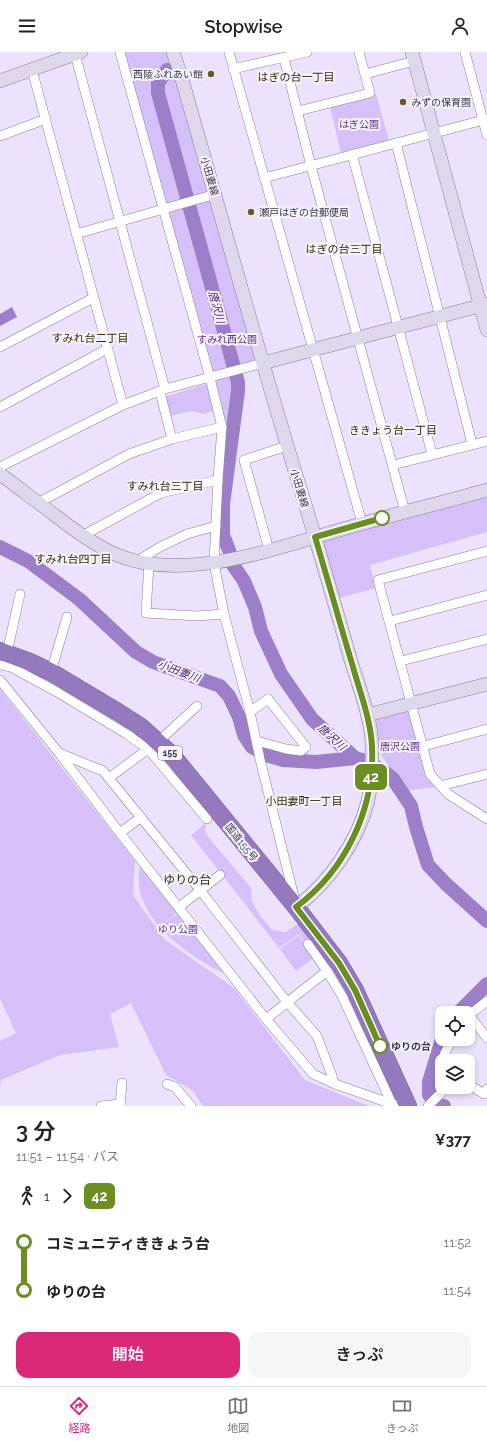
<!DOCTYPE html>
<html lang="ja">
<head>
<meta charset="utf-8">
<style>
	body { margin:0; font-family:Raleway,"Noto Sans JP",sans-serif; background:#f6f6f6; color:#222; height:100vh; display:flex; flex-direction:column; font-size:15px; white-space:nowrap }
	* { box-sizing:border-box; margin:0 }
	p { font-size:13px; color:#767676 }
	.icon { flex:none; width:22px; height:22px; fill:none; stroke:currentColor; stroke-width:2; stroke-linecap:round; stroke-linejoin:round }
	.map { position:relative; height:1054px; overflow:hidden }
	.drawer { display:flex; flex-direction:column; background:#fff; flex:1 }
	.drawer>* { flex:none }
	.badge { padding:0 8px; border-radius:6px; font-size:14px; line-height:26px }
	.fabs { position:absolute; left:435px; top:954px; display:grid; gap:8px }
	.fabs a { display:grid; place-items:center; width:40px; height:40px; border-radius:8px; background:#fff; box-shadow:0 2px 6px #0003; font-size:20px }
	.map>.badge { position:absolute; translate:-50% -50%; box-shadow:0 0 0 2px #fff }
	.legs { display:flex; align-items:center; gap:6px; height:44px; padding:0 16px; font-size:13px }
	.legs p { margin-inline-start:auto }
	.summary { display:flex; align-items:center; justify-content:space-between; height:68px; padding:0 16px }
	h1 { font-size:22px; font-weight:600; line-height:30px }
	.cta { display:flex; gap:8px; margin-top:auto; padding:8px 16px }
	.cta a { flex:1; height:46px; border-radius:12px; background:#db2777; color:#fff; font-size:16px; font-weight:600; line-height:46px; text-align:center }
	.cta a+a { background:#f6f6f6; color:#222 }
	ul { padding:0 16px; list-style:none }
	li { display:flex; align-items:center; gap:14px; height:48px; font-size:15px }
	li i { display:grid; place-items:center; width:6px; height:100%; margin:0 5px; background:currentColor }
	li i::after { content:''; width:10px; height:10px; margin:-5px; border:3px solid; border-radius:50%; background:#fff }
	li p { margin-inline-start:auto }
	li:first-child i { background:linear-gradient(#0000 50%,currentColor 0) }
	li:last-child i { background:linear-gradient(currentColor 50%,#0000 0) }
	header { display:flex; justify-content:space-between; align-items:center; height:52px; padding:0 16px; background:#fff; font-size:18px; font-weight:600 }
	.dock { display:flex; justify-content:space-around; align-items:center; height:56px; border-top:1px solid #e0e0e0; background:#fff; font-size:11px; color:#767676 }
	.dock a { display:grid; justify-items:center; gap:2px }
	.dock .selected { color:#db2777 }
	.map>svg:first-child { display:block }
	.green { fill:#d6c0fa }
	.water { fill:#9d7fc9 }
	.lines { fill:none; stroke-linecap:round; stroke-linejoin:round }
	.river { stroke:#9d7fc9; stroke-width:14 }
	.street-casing { stroke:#887f98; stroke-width:10 }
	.secondary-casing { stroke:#887f98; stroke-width:14 }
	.highway-casing { stroke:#766394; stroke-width:18 }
	.street { stroke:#fff; stroke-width:9 }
	.secondary { stroke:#dfd7ec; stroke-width:13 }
	.highway { stroke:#9579bf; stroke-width:17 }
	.line-1-casing { stroke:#fff; stroke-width:9 }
	.line-1 { stroke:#6b8e23; stroke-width:6 }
	.poi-dot { fill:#695926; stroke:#f7f3fe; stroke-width:1.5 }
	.stop-1-dot { fill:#fff; stroke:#6b8e23; stroke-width:2 }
	.labels { text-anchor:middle; stroke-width:4; stroke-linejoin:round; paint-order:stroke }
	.shield { fill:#f7f3fe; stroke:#75717c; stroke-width:1 }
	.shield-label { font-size:9px; font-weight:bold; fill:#3d3944 }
	.poi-label { font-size:10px; fill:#3d3944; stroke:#f7f3fe; text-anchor:start }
	.park-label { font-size:10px; fill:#5d338c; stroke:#f7f3fe }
	.street-label { font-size:10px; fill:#3d3944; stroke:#f7f3fe }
	.stop-label { font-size:10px; font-weight:bold; fill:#3d3944; stroke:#f7f3fe; text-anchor:start }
	.neighbourhood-label { font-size:11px; fill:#382c01; stroke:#f7f3fe }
	.water-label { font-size:11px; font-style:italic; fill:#4a1e77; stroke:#f7f3fe }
	.quarter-label { font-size:12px; fill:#382c01; stroke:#f7f3fe }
</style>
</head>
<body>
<header><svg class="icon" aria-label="menu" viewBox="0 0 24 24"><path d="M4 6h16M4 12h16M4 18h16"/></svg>Stopwise<svg class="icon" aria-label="person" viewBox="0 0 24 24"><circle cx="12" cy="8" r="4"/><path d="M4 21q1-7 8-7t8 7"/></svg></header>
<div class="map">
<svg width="487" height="1054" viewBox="0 0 487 1054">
	<rect width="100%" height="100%" fill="#ece2fe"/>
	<g class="green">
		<path d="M123,0H168L257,305L255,311L232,317L237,337L232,375L226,376L221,357L203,362L191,359L170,364L164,345L213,330Z"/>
		<path d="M376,42L389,89L341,101L330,55Z"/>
		<path d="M487,445V480L370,513L376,536L335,547L321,495L326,488Z"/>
		<path d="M0,637L135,809L133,843L164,887L234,936L305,1028L369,1054H203L192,1038L166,1023L131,951L110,962L119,995L60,1003L1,1028L0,1036V989L16,981L0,947Z"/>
		<path d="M409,656L436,735L404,739L381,702L376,667Z"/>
		<path d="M206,771L205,779L209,786L251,836L252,849L259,862L272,878L286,880L303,868L315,884L306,891L299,882L279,896L191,783Z"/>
		<path d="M142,805L179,859L159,875C141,850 134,836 142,805Z"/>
		<path d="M180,860L228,923C202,912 179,895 159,875Z"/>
		<path d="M299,883L315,905L296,919L280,897Z"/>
	</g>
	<path class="water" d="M12,255L17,265L0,274V262Z"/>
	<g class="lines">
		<g class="river">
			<path d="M167,18L158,31V41L238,330V339L223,452V483L229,498"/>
			<path d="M0,495L28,509L79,547L136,600L153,610L220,634L229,644L239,665L244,683L252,695L266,703L283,708L316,710L355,706"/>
			<path d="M233,513L244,529L255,555L261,579L281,622L312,667L355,706L366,709L382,718L393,727L411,754L416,775L428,813L446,832L487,869"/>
			<path d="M458,961L487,932"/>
			<path d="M442,987L429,1030V1043L437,1053L444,1054"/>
		</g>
		<g class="street-casing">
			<g id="street">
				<path d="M120,0L210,326L222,375L218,428L214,511L224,562L250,660L260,707L295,849"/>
				<path d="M229,0L362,471"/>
				<path d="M465,0L487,83"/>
				<path d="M75,2L165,337"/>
				<path d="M284,6L311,114L405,460"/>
				<path d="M233,17L307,0"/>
				<path d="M32,18L123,353"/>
				<path d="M365,22L414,9"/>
				<path d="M298,59L370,41L359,0"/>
				<path d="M0,84L46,67"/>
				<path d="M396,91L472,392"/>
				<path d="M352,102L432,402"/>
				<path d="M264,126L487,67"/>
				<path d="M76,182L216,142"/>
				<path d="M0,295L93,246"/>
				<path d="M160,340L172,387"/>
				<path d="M0,355L107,297"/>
				<path d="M393,413L487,389"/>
				<path d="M0,415L123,353L165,337L263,311"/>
				<path d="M38,451L129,402L172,387L222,375"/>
				<path d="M82,484L161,441L218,428"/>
				<path d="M269,498L244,408L287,394"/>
				<path d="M487,499L378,528L430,722L448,742L487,767"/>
				<path d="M137,509L160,495L187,482L216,474"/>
				<path d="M149,512L146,561L197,564L224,562"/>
				<path d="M390,569L487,543"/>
				<path d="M7,601L20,542"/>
				<path d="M401,609L487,587"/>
				<path d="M0,613L11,615L57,640L125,681L148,697L207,767"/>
				<path d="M51,620L67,565"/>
				<path d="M0,628L59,701L120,781L266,967L313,1022L335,1032L392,1052L404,1054"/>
				<path d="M250,660L268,647L306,695L301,699L286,697L257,689"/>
				<path d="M158,690L197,654"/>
				<path d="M424,694L487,677"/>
				<path d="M59,701L103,719L200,838L287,950L317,984L335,1032"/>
				<path d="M109,726L148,697"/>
				<path d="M440,734L487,722"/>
				<path d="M120,781L141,765"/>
				<path d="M179,855L220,823"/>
				<path d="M308,892L327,919L342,944L392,1052"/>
				<path d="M469,963L487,986"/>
				<path d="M468,964L487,949"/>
				<path d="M266,967L327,919"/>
				<path d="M444,1009V1003L452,987"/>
				<path d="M167,1032L175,1035L191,1054"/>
				<path d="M468,1032L484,1042L487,1037"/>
				<path d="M101,1054L120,1052"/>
				<path d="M120,1054L122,1031"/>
				<path d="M428,1054L441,1041L442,1031"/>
			</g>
		</g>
		<g class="secondary-casing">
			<g id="secondary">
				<path d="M173,0L179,17C220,158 258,301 302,442C319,498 335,553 351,609C360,638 373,670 372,700C372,716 371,734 368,749C358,789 329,831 296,855"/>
				<path d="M412,0L487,278"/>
				<path d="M0,29L81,0"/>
				<path d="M263,311L487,252"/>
				<path d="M0,422C19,436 37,450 56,464C75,479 94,493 117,503C186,532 281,494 350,475C395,462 441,451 487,438"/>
				<path d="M367,663L487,632"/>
			</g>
		</g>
		<g class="highway-casing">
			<path id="highway" d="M0,599L30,610L51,620L118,660L140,674L172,703L296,855L339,911L355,938L408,1054"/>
		</g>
		<use href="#street" class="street"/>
		<use href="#secondary" class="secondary"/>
		<use href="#highway" class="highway"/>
	</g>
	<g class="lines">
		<g class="line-1-casing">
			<path id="line-1" d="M380,994L355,938L339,911L296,855C346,818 375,756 372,695C371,668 360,641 353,615C340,572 328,528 315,485L382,466"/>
		</g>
		<use href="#line-1" class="line-1"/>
	</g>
	<g class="poi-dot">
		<circle cx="211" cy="22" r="4"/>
		<circle cx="403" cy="50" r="4"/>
		<circle cx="251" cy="160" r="4"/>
	</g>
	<g class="stop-1-dot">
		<circle cx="382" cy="466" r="7"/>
		<circle cx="380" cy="994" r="7"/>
	</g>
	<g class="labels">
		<rect class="shield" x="158" y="694" width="24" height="14" rx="3"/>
		<g class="shield-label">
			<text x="170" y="704">155</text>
		</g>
		<g class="poi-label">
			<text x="203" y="26" text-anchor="end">西陵ふれあい館</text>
			<text x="411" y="54">みずの保育園</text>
			<text x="259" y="164">瀬戸はぎの台郵便局</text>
		</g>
		<g class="park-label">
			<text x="359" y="76">はぎ公園</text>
			<text x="227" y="291">すみれ西公園</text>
			<text x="400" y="698">唐沢公園</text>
			<text x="178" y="881">ゆり公園</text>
		</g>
		<g class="street-label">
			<text transform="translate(210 124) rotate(74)" y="4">小田妻線</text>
			<text transform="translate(300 436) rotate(73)" y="4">小田妻線</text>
			<text transform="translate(242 790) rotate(51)" y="4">国道155号</text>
		</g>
		<g class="stop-label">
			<text x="391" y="998">ゆりの台</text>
		</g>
		<g class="neighbourhood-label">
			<text x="296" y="29">はぎの台一丁目</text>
			<text x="344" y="201">はぎの台三丁目</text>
			<text x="90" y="290">すみれ台二丁目</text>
			<text x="393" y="382">ききょう台一丁目</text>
			<text x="165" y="438">すみれ台三丁目</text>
			<text x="73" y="511">すみれ台四丁目</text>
			<text x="304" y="753">小田妻町一丁目</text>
		</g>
		<g class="water-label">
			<text transform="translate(217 255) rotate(75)" y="4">唐沢川</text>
			<text transform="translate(179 619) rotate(20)" y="4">小田妻川</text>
			<text transform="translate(332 685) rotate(42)" y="4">唐沢川</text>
		</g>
		<g class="quarter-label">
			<text x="187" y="832">ゆりの台</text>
		</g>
	</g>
</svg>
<div class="fabs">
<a><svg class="icon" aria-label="locate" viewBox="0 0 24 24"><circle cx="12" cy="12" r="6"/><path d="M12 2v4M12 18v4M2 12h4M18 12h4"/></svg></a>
<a><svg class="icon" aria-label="layers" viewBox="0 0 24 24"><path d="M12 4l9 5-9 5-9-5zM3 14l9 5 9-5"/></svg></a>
</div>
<b class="badge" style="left:371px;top:725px;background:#6b8e23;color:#fff">42</b>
</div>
<section class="drawer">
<div class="summary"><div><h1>3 分</h1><p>11:51 – 11:54 · バス</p></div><b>¥377</b></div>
<div class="legs"><svg class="icon" aria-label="walk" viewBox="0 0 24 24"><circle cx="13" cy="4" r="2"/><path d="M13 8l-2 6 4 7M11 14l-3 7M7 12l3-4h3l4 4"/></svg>1<svg class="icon" aria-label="forward" viewBox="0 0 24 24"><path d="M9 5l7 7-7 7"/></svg><b class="badge" style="background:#6b8e23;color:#fff">42</b></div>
<ul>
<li><i style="color:#6b8e23"></i><b>コミュニティききょう台</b><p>11:52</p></li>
<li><i style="color:#6b8e23"></i><b>ゆりの台</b><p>11:54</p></li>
</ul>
<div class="cta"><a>開始</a><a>きっぷ</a></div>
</section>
<nav class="dock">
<a class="selected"><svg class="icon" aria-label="directions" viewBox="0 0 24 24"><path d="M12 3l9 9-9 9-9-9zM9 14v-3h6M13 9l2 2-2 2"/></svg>経路</a>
<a><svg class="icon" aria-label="map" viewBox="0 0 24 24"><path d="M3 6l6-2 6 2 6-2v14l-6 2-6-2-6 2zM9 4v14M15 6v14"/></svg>地図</a>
<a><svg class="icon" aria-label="tickets" viewBox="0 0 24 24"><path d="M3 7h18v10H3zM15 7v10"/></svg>きっぷ</a>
</nav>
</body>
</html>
